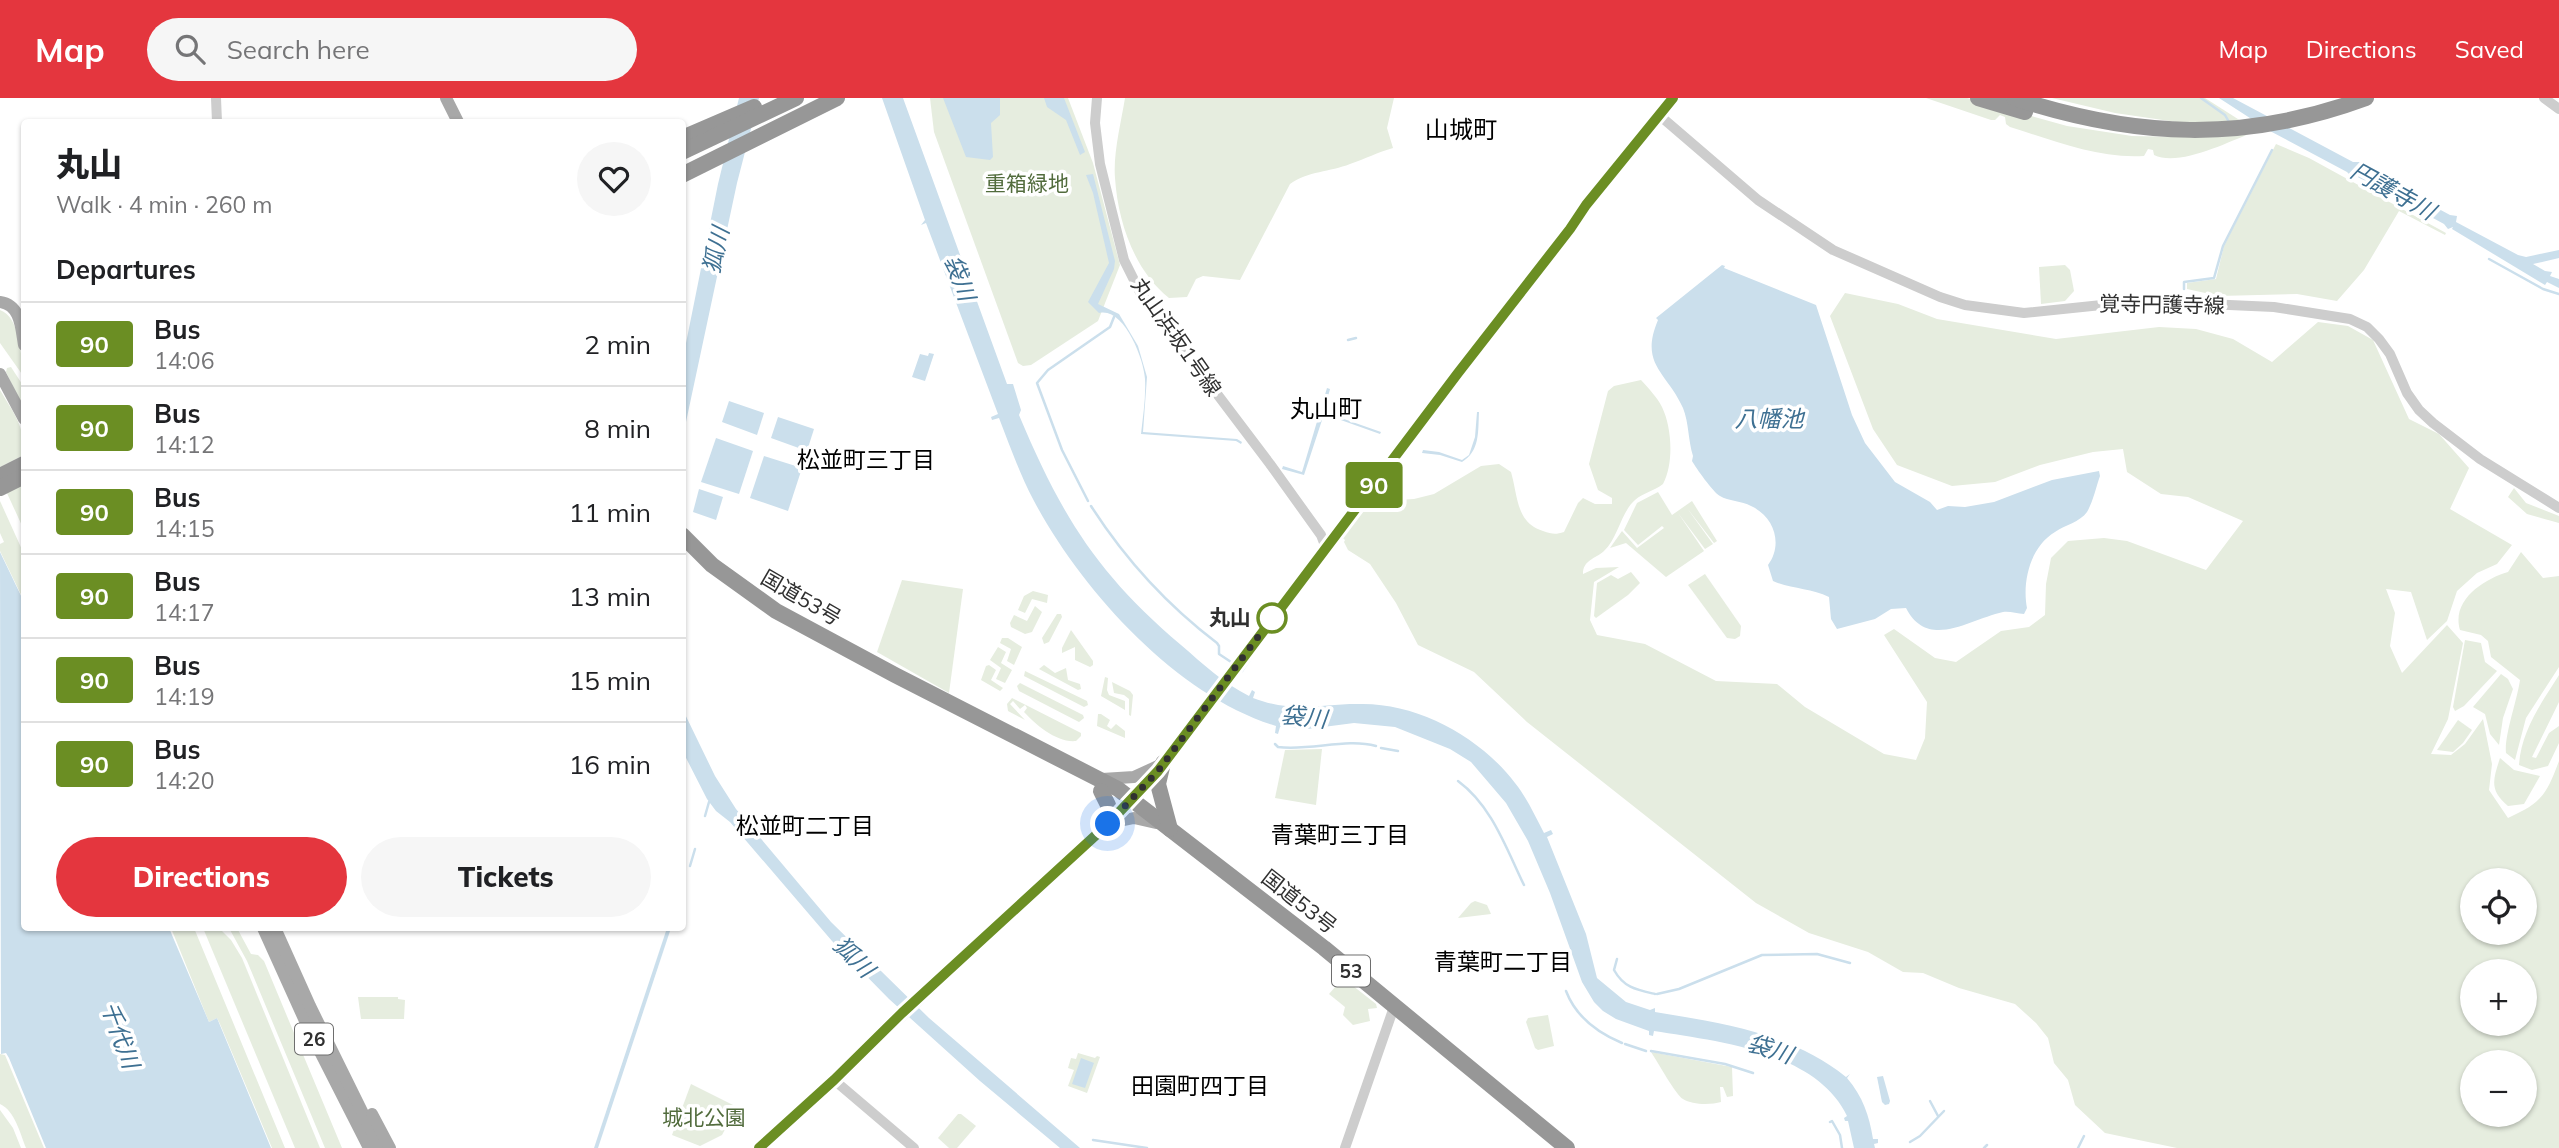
<!DOCTYPE html>
<html lang="en">
<head>
<meta charset="utf-8">
<style>
	body { margin:0; font-family:Mulish,"Noto Sans JP",sans-serif; background:#f6f6f6; color:#202124; height:100vh; display:flex; flex-direction:column; font-size:26px; white-space:nowrap }
	* { box-sizing:border-box; margin:0 }
	p { font-size:23px; color:#757577 }
	.icon { flex:none; width:38px; height:38px; fill:none; stroke:currentColor; stroke-width:2; stroke-linecap:round; stroke-linejoin:round }
	.map { position:relative; flex:1; overflow:hidden }
	.sheet { position:absolute; left:21px; top:21px; width:665px; height:812px; display:flex; flex-direction:column; background:#fff; border-radius:7px; box-shadow:0 2px 5px #0004 }
	.sheet>* { flex:none }
	.badge { padding:0 14px; border-radius:5px; font-size:24px; line-height:46px }
	.fabs { position:absolute; left:2460px; top:770px; display:grid; gap:14px }
	.fabs a { display:grid; place-items:center; width:77px; height:77px; border-radius:50%; background:#fff; box-shadow:0 2px 5px #0004; font-size:35px }
	.you { position:absolute; width:35px; height:35px; margin:-18px; border:5px solid #fff; border-radius:50%; background:#1a73e8; box-shadow:0 0 0 10px #1a73e833 }
	.map>.badge { position:absolute; translate:-50% -50%; box-shadow:0 0 0 4px #fff }
	h2 { padding:0 35px; font-size:26px; line-height:63px }
	.round { display:grid; place-items:center; flex:none; width:74px; height:74px; border-radius:37px; background:#f6f6f6 }
	.headline { display:flex; align-items:center; justify-content:space-between; height:119px; padding:0 35px }
	h1 { font-size:33px; font-weight:800; line-height:52px }
	.cta { display:flex; gap:14px; margin-top:auto; padding:14px 35px }
	.cta a { flex:1; height:80px; border-radius:42px; background:#e4363e; color:#fff; font-size:28px; font-weight:800; line-height:80px; text-align:center }
	.cta a+a { background:#f6f6f6; color:#202124 }
	ul { padding:0; list-style:none }
	li { display:flex; align-items:center; gap:21px; height:84px; padding:0 35px; border-top:2px solid #e0e0e0 }
	li div { flex:1 }
	li b { display:block; font-size:26px }
	li em { font-style:normal }
	li .badge { min-width:77px; font-weight:700; text-align:center }
	header { display:flex; align-items:center; gap:42px; box-sizing:border-box; height:98px; padding:0 35px; background:#e4363e; color:#fff }
	header strong { font-size:33px }
	nav { display:flex; gap:38px; margin-inline-start:auto; font-size:24px }
	.search { width:490px; height:63px; background:#f6f6f6; display:flex; align-items:center; gap:18px; box-sizing:border-box; padding:0 24px; border-radius:38px; color:#757577; font-size:26px }
	.map>svg:first-child { display:block }
	.green { fill:#e6eddf; fill-rule:evenodd }
	.water { fill:#cbdfec }
	.lines { fill:none; stroke-linecap:round; stroke-linejoin:round }
	.stream { stroke:#cbdfec; stroke-width:2.5 }
	.minor { stroke:#cdcdcd; stroke-width:10 }
	.major { stroke:#a8a8a8; stroke-width:12 }
	.highway { stroke:#979797; stroke-width:16 }
	.line-casing { stroke:#fff; stroke-width:16 }
	.line { stroke:#6b8e23; stroke-width:10 }
	.walk { stroke:#303030; stroke-width:7; stroke-dasharray:0 12.6 }
	.stop-dot { fill:#fff; stroke:#6b8e23; stroke-width:3.5 }
	.labels { text-anchor:middle; stroke-width:7; stroke-linejoin:round; paint-order:stroke }
	.shield { fill:#fff; stroke:#6e6e6e; stroke-width:2 }
	.shield-label { font-size:19px; font-weight:bold; fill:#303030 }
	.park-label { font-size:21px; fill:#526c3d; stroke:#fff }
	.street-label { font-size:21px; fill:#303030; stroke:#fff }
	.stop-label { font-size:21px; font-weight:bold; fill:#303030; stroke:#fff; text-anchor:end }
	.water-label { font-size:23px; font-style:italic; fill:#3e7092; stroke:#fff }
	.neighbourhood-label { font-size:23px; fill:#000; stroke:#fff }
	.quarter-label { font-size:24px; fill:#000; stroke:#fff }
</style>
</head>
<body>
<header>
<strong>Map</strong>
<div class="search"><svg class="icon" aria-label="search" viewBox="0 0 24 24"><circle cx="10" cy="10" r="6"/><path d="M15 15l6 6"/></svg>Search here</div>
<nav><a>Map</a><a>Directions</a><a>Saved</a></nav>
</header>
<div class="map">
<svg width="2559" height="1050" viewBox="0 0 2559 1050">
	<rect width="100%" height="100%" fill="#fff"/>
	<g class="green">
		<path d="M930,0H1068L1093,65L1120,167L1098,223L1031,267L1023,268L1018,265L934,34Z"/>
		<path d="M1125,0H1394L1387,30L1393,50C1378,54 1365,61 1350,66C1330,74 1308,73 1290,86L1240,182L1203,178L1196,181L1187,199L1169,200C1134,172 1118,124 1115,80C1113,55 1121,25 1125,0Z"/>
		<path d="M1926,0H1967L2067,28L2132,38L2182,39L2249,36C2226,45 2178,69 2154,57L2153,52L2148,51L2144,58C2098,61 2053,42 2010,29L2006,26L2005,19L2000,17L1995,22H1991Z"/>
		<path d="M2052,0H2205L2241,23L2197,27L2115,15Z"/>
		<path d="M2276,46L2309,60L2446,135L2445,137L2399,113L2364,172L2337,203L2297,196L2219,198L2187,191V185L2216,181L2224,148Z"/>
		<path d="M2065,167L2070,172L2074,193L2065,203L2041,206L2039,169Z"/>
		<path d="M1845,195L1898,206L1937,221L2056,241L2159,229L2196,231L2233,241L2272,264L2318,224L2348,228L2373,242L2409,321L2439,336L2469,370L2450,411L2512,447L2497,466L2477,475L2457,493L2447,523L2427,542L2411,494L2386,491L2395,515L2390,548L2402,575L2447,527L2463,545L2448,621L2431,656L2451,657L2465,646L2483,621L2492,666L2489,692L2508,720C2541,705 2546,698 2559,663V1050H2177L2105,1035L2075,1007L2068,982L2054,965L2048,940L2036,925L2015,906L1959,890L1923,875L1903,874L1868,854L1809,835L1756,805L1527,624L1474,574L1418,547L1396,505L1370,466L1348,452L1344,444L1345,442L1342,439L1368,407L1381,403L1414,401L1434,396L1481,368L1499,366L1511,374C1518,398 1516,425 1543,433C1552,436 1555,437 1564,434L1578,405L1583,400L1595,406H1612V400L1598,392L1589,366L1608,293L1614,288L1641,282C1649,291 1657,299 1662,309C1672,330 1674,365 1663,386C1654,393 1643,395 1635,402C1621,414 1618,440 1604,453C1595,461 1583,462 1583,476L1596,470L1619,469L1594,484L1590,522L1597,537L1645,546L1716,583L1777,586L1805,609L1884,656L1916,662L1925,640L1927,604L1884,537L1894,531L1935,560L1956,564L2001,533L2029,529L2045,517L2046,486L2051,460L2068,443L2104,440L2127,443L2206,472L2243,423L2188,399L2161,396L2127,374L2123,351L2093,354L2040,367L1995,384L1952,388L1897,367L1873,331L1830,218ZM2473,782H2525V835H2473ZM2473,873H2525V926H2473ZM2473,964H2525V1017H2473Z"/>
		<path d="M0,212C20,219 20,256 24,274V279L0,245Z"/>
		<path d="M11,269L24,289V305L22,307L6,274L7,270Z"/>
		<path d="M0,292C14,316 25,328 24,357L0,369Z"/>
		<path d="M24,385V432L6,393Z"/>
		<path d="M2514,390L2526,405L2559,418V425L2527,416L2508,399Z"/>
		<path d="M1658,394L1672,417L1692,403L1717,443L1714,445L1687,410L1713,446L1705,451L1678,415L1704,453L1666,479L1626,445L1610,450L1622,433L1637,450L1664,430L1662,428L1638,447L1624,432L1637,405Z"/>
		<path d="M0,403L24,456V503L0,453V446L4,444L0,435Z"/>
		<path d="M2521,454L2543,480L2559,478V569L2526,620L2515,662L2506,655C2504,638 2517,603 2520,582L2491,559L2488,543L2481,537L2460,532C2451,502 2484,481 2508,474Z"/>
		<path d="M1631,474L1640,485L1628,497L1596,520L1594,518L1597,485L1611,477L1618,481Z"/>
		<path d="M1705,476L1741,528L1740,538L1735,541L1727,540L1688,487Z"/>
		<path d="M902,482L963,491L949,595L877,554Z"/>
		<path d="M1033,493L1048,497L1047,505L1032,501L1025,515L1018,512L1024,498Z"/>
		<path d="M1035,508L1042,514L1032,534L1025,536L1011,529L1010,525L1014,517L1027,523Z"/>
		<path d="M1057,516H1061L1062,519L1049,544L1044,546L1042,540Z"/>
		<path d="M1071,532L1093,563V567L1090,569L1075,562V549L1062,555V550Z"/>
		<path d="M1002,540H1008L1022,549L1014,567L1007,563L1011,551L1000,545Z"/>
		<path d="M2465,542L2481,545L2485,564L2497,573L2464,608L2455,613L2453,609Z"/>
		<path d="M998,549L1006,554L1001,565L1012,572L1005,585L996,581L1001,570L990,562Z"/>
		<path d="M989,567L996,572L991,582L1003,590L1000,593L981,582L986,568Z"/>
		<path d="M1044,567L1055,575L1066,570L1068,582L1080,586L1081,591L1078,592L1039,571Z"/>
		<path d="M1025,573L1087,603L1088,607L1084,609L1024,578Z"/>
		<path d="M2501,576L2508,581L2513,591L2503,620L2499,647L2490,636L2485,616L2473,609Z"/>
		<path d="M2559,577V604L2532,659L2536,660L2549,635L2559,628V645L2548,668L2532,672L2519,667C2521,633 2542,604 2559,577Z"/>
		<path d="M1105,579L1108,580L1107,592L1109,597L1125,603V612L1101,598Z"/>
		<path d="M1112,584L1130,593L1133,597L1131,618L1129,617V601L1124,597L1114,595Z"/>
		<path d="M1020,585L1083,617L1084,620L1079,624L1019,593L1017,588Z"/>
		<path d="M1012,600L1081,635V638L1076,643C1057,645 1036,627 1024,614L1027,610L1025,607L1020,611L1013,603L1010,606L1025,622L1008,613L1007,606Z"/>
		<path d="M1098,616H1101L1110,622L1107,628L1111,631L1116,626L1125,633V640L1097,628Z"/>
		<path d="M2458,622L2472,632L2463,645L2453,654L2437,652Z"/>
		<path d="M1322,651L1316,707L1275,700L1285,652Z"/>
		<path d="M2500,660L2514,672L2540,678L2524,706L2508,708C2489,692 2493,682 2500,660Z"/>
		<path d="M1475,803L1487,807L1491,816L1458,820L1471,805Z"/>
		<path d="M171,830H194L285,1050H272L220,926L217,920L209,924Z"/>
		<path d="M203,830H219L231,842L242,860L320,1050H295Z"/>
		<path d="M229,830H237L251,856L258,857L264,863L342,1050H325L247,863Z"/>
		<path d="M1343,880L1376,906L1377,910L1368,911L1370,923L1353,927L1343,917L1345,909L1329,896Z"/>
		<path d="M358,899H398V901L405,902L404,921H361Z"/>
		<path d="M1548,917L1554,948L1538,952L1535,950L1526,924L1528,920Z"/>
		<path d="M1651,954L1732,969L1733,998L1727,999L1723,989H1720L1721,1004C1711,1007 1692,1007 1683,1001C1676,997 1657,963 1651,954Z"/>
		<path d="M1078,955L1095,960L1097,958L1100,959L1087,995L1068,988L1074,972L1068,970L1071,960L1076,961Z"/>
		<path d="M0,956L5,957L44,1050H26C20,1035 15,1013 0,1006Z"/>
		<path d="M691,986L737,1009L722,1037L700,1048L672,1037Z"/>
		<path d="M0,1012L13,1030L21,1050H0Z"/>
		<path d="M958,1016H961L976,1028L957,1050H949L938,1040Z"/>
	</g>
	<g class="water">
		<path d="M739,0H759L737,85L683,338V260L718,86Z"/>
		<path d="M882,0H903L1007,286H1013L1021,312L1019,317C1061,417 1097,476 1181,547C1203,566 1223,585 1249,598L1252,592L1255,594L1253,600C1295,616 1321,605 1363,606C1420,606 1481,640 1515,685C1527,700 1535,718 1544,735L1551,732L1553,736L1547,739L1586,836L1597,880L1626,904L1650,912L1655,910V914C1722,925 1791,935 1846,979L1850,976L1847,980C1863,999 1869,1017 1873,1041H1878V1045L1874,1046L1875,1050H1854L1848,1023H1845L1844,1020L1847,1018C1816,953 1716,943 1654,933L1653,938L1649,937V933L1616,921L1603,913L1594,904L1582,884L1550,795L1528,743L1506,705L1471,664L1450,651L1395,629L1354,625L1308,631L1280,629L1278,636L1275,635L1276,628C1177,598 1082,493 1034,403C1020,377 1010,348 999,320L992,322L991,319L998,316L926,125L921,127L925,122Z"/>
		<path d="M943,0H1000V17L991,25L993,59L990,62L966,59Z"/>
		<path d="M1044,0H1064L1085,54L1080,57L1066,22L1047,9Z"/>
		<path d="M2219,0H2233L2353,64H2360L2359,68L2450,117L2457,118L2456,124L2518,157L2526,159L2559,152V160L2533,166L2545,173L2552,174L2550,178L2559,181V190L2547,184L2545,187L2452,131L2453,129L2448,131L2444,126L2354,77L2352,79L2347,74L2270,33Z"/>
		<path d="M1093,76L1115,163L1114,171L1098,206L1119,216L1138,248L1147,279L1143,334L1237,341L1242,344L1241,346L1236,343L1141,336C1143,318 1146,299 1145,281C1144,261 1124,209 1099,215L1088,204L1109,165L1093,95L1086,77Z"/>
		<path d="M1722,167L1725,168L1724,170L1816,207L1852,317L1865,345L1895,384L1930,404L1937,412L1948,408L1965,409L1994,404L2052,382L2099,373L2100,378C2096,389 2093,404 2087,414C2080,424 2065,427 2055,434C2030,449 2022,484 2027,510L2024,516C2017,516 2010,513 2003,514C1970,521 1928,553 1906,510L1891,511L1875,521L1837,531L1831,521L1829,499C1811,490 1791,491 1773,483L1768,467C1783,447 1775,419 1751,408C1742,403 1728,403 1720,398C1713,394 1696,370 1692,363L1693,358C1688,342 1689,325 1683,310C1667,274 1639,267 1658,222L1656,220Z"/>
		<path d="M929,255L934,256L925,283L912,279L920,256L928,258Z"/>
		<path d="M1327,290L1330,291L1324,314L1381,334L1380,336L1324,316L1304,377L1282,371L1283,368L1302,374Z"/>
		<path d="M729,303L764,315L757,337L722,324Z"/>
		<path d="M1477,314H1479C1478,334 1480,353 1462,364L1440,357L1422,355L1423,352L1439,354L1462,362L1469,357L1475,339Z"/>
		<path d="M778,319L814,331L807,353L771,340Z"/>
		<path d="M716,340L753,353L739,396L701,384Z"/>
		<path d="M764,358L802,370L788,413L750,400Z"/>
		<path d="M699,391L723,399L716,422L693,414Z"/>
		<path d="M0,454L24,504V830H169L209,924L217,920L271,1050H46L9,960L6,955L1,956Z"/>
		<path d="M682,610L715,678L736,711L831,824L929,920L1080,1050H1060L980,983L889,901L832,843L730,724L716,713L707,701L683,654Z"/>
		<path d="M667,830H671L598,1050H594Z"/>
		<path d="M1081,960L1094,965L1085,990L1072,986Z"/>
		<path d="M1883,978L1890,1003L1889,1006L1885,1007L1882,1004L1877,979Z"/>
	</g>
	<g class="lines">
		<g class="stream">
			<path d="M2201,0L2225,17L2229,24"/>
			<path d="M2489,161L2543,191L2559,196"/>
			<path d="M2184,191V184L2214,180L2223,148L2272,52"/>
			<path d="M1348,242L1356,240"/>
			<path d="M1088,403L1062,352L1037,285L1048,272L1110,229L1114,219"/>
			<path d="M1091,408C1125,461 1167,507 1217,545L1219,548V556L1231,564"/>
			<path d="M1242,573L1253,557"/>
			<path d="M1275,646L1278,649C1311,653 1346,640 1376,648"/>
			<path d="M1381,650L1398,653"/>
			<path d="M1458,683C1492,708 1506,750 1524,787"/>
			<path d="M705,718L709,704"/>
			<path d="M690,768L695,751"/>
			<path d="M1617,861L1614,872C1624,890 1637,892 1655,896"/>
			<path d="M1566,893C1576,919 1598,935 1622,945"/>
			<path d="M1657,896L1679,891L1762,857L1817,856L1850,865"/>
			<path d="M1625,946L1646,953"/>
			<path d="M1651,953L1725,966L1753,975"/>
			<path d="M1930,1003L1938,1018"/>
			<path d="M1830,1024L1832,1023L1840,1037L1842,1050"/>
			<path d="M1093,1042L1147,1050"/>
			<path d="M1910,1044L1920,1038L1944,1013"/>
			<path d="M1984,1050L1987,1047"/>
			<path d="M2078,1050L2084,1038"/>
		</g>
		<g class="minor">
			<path d="M216,0L217,24"/>
			<path d="M1097,0L1095,25L1100,66L1124,162L1140,194L1270,366L1321,437L1326,450"/>
			<path d="M2544,0L2559,11"/>
			<path d="M1659,17L1758,102L1833,152L1940,199L1965,207L2024,215L2140,203L2274,209L2350,221L2367,229L2379,241L2390,256L2407,295L2419,312L2433,325L2480,361L2559,410"/>
			<path d="M834,982L914,1050"/>
			<path d="M1345,1050L1394,909"/>
		</g>
		<g class="major">
			<path d="M446,0L458,24"/>
			<path d="M0,204C21,207 21,230 24,247"/>
			<path d="M0,276L24,321"/>
			<path d="M1102,681L1134,679L1158,668"/>
			<path d="M1110,725L1134,720L1156,725"/>
			<path d="M263,830L310,934L369,1050"/>
			<path d="M275,830L310,908L380,1050"/>
			<path d="M372,1016L390,1050"/>
			<path d="M759,1050L1108,726L1158,673L1458,275L1570,131L1586,107L1673,0"/>
		</g>
		<g class="highway">
			<path d="M1978,0L2025,14"/>
			<path d="M2014,0C2136,40 2244,45 2366,0"/>
			<path d="M682,40L754,9"/>
			<path d="M682,54L796,0"/>
			<path d="M682,77L837,0"/>
			<path d="M0,378L24,366"/>
			<path d="M0,390L24,378"/>
			<path d="M682,437L712,467L776,513L895,577L1118,691L1324,850L1567,1050"/>
			<path d="M1163,665L1158,686L1170,731"/>
			<path d="M1101,693L1108,707V726"/>
		</g>
	</g>
	<g class="lines">
		<g class="line-casing">
			<path id="line" d="M759,1050L834,982L902,915L1108,726L1158,673L1458,275L1570,131L1586,107L1673,0"/>
		</g>
		<use href="#line" class="line"/>
		<path class="walk" d="M1108,726L1158,673L1278,512L1272,520"/>
	</g>
	<circle class="stop-dot" cx="1272" cy="520" r="14"/>
	<g class="labels">
		<g class="shield">
			<rect x="1332" y="857.5" width="38" height="31" rx="5"/>
			<rect x="295" y="925.5" width="38" height="31" rx="5"/>
		</g>
		<g class="shield-label">
			<text x="1351" y="880">53</text>
			<text x="314" y="948">26</text>
		</g>
		<g class="park-label">
			<text x="1027" y="93">重箱緑地</text>
			<text x="704" y="1027">城北公園</text>
		</g>
		<g class="street-label">
			<text transform="translate(2162 207) rotate(1)" y="7">覚寺円護寺線</text>
			<text transform="translate(1176 239) rotate(55)" y="7">丸山浜坂1号線</text>
			<text transform="translate(801 500) rotate(30)" y="7">国道53号</text>
			<text transform="translate(1299 804) rotate(38)" y="7">国道53号</text>
		</g>
		<g class="stop-label">
			<text x="1251" y="527">丸山</text>
		</g>
		<g class="water-label">
			<text transform="translate(2393 93) rotate(29)" y="8">円護寺川</text>
			<text transform="translate(716 152) rotate(-77)" y="8">狐川</text>
			<text transform="translate(960 180) rotate(70)" y="8">袋川</text>
			<text x="1769" y="329">八幡池</text>
			<text transform="translate(1304 619) rotate(6)" y="8">袋川</text>
			<text transform="translate(854 859) rotate(45)" y="8">狐川</text>
			<text transform="translate(120 937) rotate(70)" y="8">千代川</text>
			<text transform="translate(1770 951) rotate(18)" y="8">袋川</text>
		</g>
		<g class="neighbourhood-label">
			<text x="866" y="370">松並町三丁目</text>
			<text x="805" y="736">松並町二丁目</text>
			<text x="1340" y="745">青葉町三丁目</text>
			<text x="1503" y="872">青葉町二丁目</text>
			<text x="1200" y="996">田園町四丁目</text>
		</g>
		<g class="quarter-label">
			<text x="1461" y="40">山城町</text>
			<text x="1326" y="319">丸山町</text>
		</g>
	</g>
</svg>
<div class="fabs">
<a><svg class="icon" aria-label="locate" viewBox="0 0 24 24"><circle cx="12" cy="12" r="6"/><path d="M12 2v4M12 18v4M2 12h4M18 12h4"/></svg></a>
<a>+</a>
<a>−</a>
</div>
<div class="you" style="left:1108px;top:726px"></div>
<b class="badge" style="left:1374px;top:387px;background:#6b8e23;color:#fff">90</b>
<section class="sheet">
<div class="headline"><div><h1>丸山</h1><p>Walk · 4 min · 260 m</p></div><a class="round"><svg class="icon" aria-label="heart" viewBox="0 0 24 24"><path d="M12 20l-8-8c-3-5 5-10 8-4 3-6 11-1 8 4z"/></svg></a></div>
<h2>Departures</h2>
<ul>
<li><span class="badge" style="background:#6b8e23;color:#fff">90</span><div><b>Bus</b><p>14:06</p></div><em>2 min</em></li>
<li><span class="badge" style="background:#6b8e23;color:#fff">90</span><div><b>Bus</b><p>14:12</p></div><em>8 min</em></li>
<li><span class="badge" style="background:#6b8e23;color:#fff">90</span><div><b>Bus</b><p>14:15</p></div><em>11 min</em></li>
<li><span class="badge" style="background:#6b8e23;color:#fff">90</span><div><b>Bus</b><p>14:17</p></div><em>13 min</em></li>
<li><span class="badge" style="background:#6b8e23;color:#fff">90</span><div><b>Bus</b><p>14:19</p></div><em>15 min</em></li>
<li><span class="badge" style="background:#6b8e23;color:#fff">90</span><div><b>Bus</b><p>14:20</p></div><em>16 min</em></li>
</ul>
<div class="cta"><a>Directions</a><a>Tickets</a></div>
</section>
</div>
</body>
</html>
